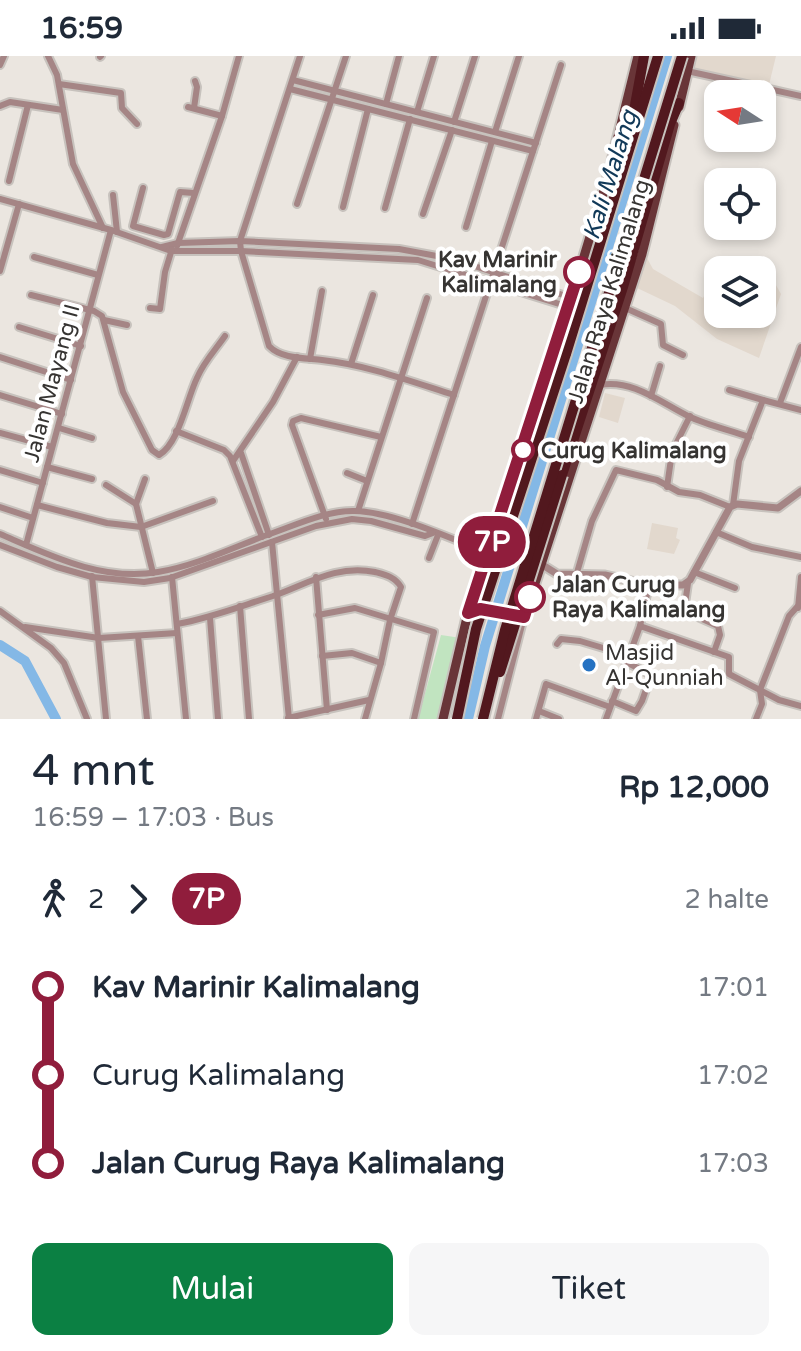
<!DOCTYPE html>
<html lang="id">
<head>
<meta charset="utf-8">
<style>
	body { margin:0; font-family:"Varela Round",sans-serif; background:#f6f6f7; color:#1f2937; height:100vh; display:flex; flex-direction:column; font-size:30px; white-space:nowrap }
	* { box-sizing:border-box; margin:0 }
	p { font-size:26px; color:#747a83 }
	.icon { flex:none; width:44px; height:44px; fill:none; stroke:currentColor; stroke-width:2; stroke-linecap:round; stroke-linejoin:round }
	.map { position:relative; height:663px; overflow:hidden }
	.drawer { display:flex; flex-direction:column; background:#fff; flex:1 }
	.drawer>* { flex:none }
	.badge { padding:0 16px; border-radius:26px; font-size:28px; line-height:52px }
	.needle { width:52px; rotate:282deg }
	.controls { position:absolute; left:704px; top:24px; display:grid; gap:16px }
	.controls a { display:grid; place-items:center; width:72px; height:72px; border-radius:16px; background:#fff; box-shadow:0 4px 12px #0003; font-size:40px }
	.map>.badge { position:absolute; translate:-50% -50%; box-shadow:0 0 0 4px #fff }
	.legs { display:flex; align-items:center; gap:12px; height:88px; padding:0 32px; font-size:26px }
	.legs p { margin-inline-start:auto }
	.overview { display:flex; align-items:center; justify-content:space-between; height:136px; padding:0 32px }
	h1 { font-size:44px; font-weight:600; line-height:60px }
	.button { display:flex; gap:16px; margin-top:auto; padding:16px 32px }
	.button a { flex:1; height:92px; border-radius:16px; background:#0b8043; color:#fff; font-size:32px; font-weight:600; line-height:92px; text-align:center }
	.button a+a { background:#f6f6f7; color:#1f2937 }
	ul { padding:0 32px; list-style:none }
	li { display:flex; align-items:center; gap:28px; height:88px; font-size:30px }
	li i { display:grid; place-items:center; width:12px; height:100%; margin:0 10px; background:currentColor }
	li i::after { content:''; width:20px; height:20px; margin:-10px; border:6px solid; border-radius:50%; background:#fff }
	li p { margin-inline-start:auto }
	li:first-child i { background:linear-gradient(#0000 50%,currentColor 0) }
	li:last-child i { background:linear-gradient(currentColor 50%,#0000 0) }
	.status { display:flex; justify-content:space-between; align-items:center; height:56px; padding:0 40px; background:#fff; direction:ltr }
	.status svg { height:22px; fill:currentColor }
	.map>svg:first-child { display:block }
	.built { fill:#e2d8cd }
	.green { fill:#c1e4c0 }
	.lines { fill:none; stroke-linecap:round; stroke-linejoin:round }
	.river { stroke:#84b8e6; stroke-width:10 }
	.minor-casing { stroke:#c7c2bd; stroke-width:10 }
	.tertiary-casing { stroke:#c7c2bd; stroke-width:11 }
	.primary-casing { stroke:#c7c2bd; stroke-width:13 }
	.motorway-casing { stroke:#c7c2bd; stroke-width:14 }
	.minor { stroke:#a58585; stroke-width:6 }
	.tertiary { stroke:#a58585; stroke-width:7 }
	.primary { stroke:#693538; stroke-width:9 }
	.motorway { stroke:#52181e; stroke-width:10 }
	.motorway-bridge-casing { stroke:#c7c2bd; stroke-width:14; stroke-linecap:butt }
	.motorway-bridge { stroke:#52181e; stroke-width:10 }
	.line-1-casing { stroke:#fff; stroke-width:18 }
	.line-1 { stroke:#901d3c; stroke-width:12 }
	.stop-1-dot { fill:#fff; stroke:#901d3c; stroke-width:4 }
	.poi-dot { fill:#2572c2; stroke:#fff; stroke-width:3 }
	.labels { text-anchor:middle; stroke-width:8; stroke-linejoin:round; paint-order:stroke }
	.stop-label { font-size:22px; font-weight:bold; fill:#363432; stroke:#fff; text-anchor:start }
	.street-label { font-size:22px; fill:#363432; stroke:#fff }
	.poi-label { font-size:22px; fill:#363432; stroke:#fff; text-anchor:start }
	.water-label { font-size:24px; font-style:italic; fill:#113958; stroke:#fff }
</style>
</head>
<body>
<div class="status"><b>16:59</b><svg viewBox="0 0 49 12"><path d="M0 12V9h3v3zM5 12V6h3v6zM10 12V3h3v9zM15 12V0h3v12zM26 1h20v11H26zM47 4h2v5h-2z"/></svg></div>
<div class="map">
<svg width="801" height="663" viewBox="0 0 801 663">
	<rect width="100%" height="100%" fill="#ebe6e0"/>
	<g class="built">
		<path d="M692,0H776L768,33L688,13Z"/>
		<path d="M647,202L653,213L703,242L721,204L746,214H718V258H762V219L772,222L781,238L759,302L717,283L675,250L635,231Z"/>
		<path d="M605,337L625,342L618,367L599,361Z"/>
		<path d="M652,467L678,472L676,482L680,484L674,498L647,493Z"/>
	</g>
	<path class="green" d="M441,579L461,582L443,663H418Z"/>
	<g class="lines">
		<g class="river">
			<path d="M0,589L25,605L56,663"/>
			<path d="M468,663L485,590L667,0"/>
		</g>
		<g class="minor-casing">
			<g id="minor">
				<path d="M48,0L57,19L73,108L103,172"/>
				<path d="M300,0L240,185L241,195L269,290C281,303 306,302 322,304C367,309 410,325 454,339"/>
				<path d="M100,1L101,0"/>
				<path d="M0,9L4,0"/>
				<path d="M687,15L801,40"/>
				<path d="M293,24L536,87"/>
				<path d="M59,28L121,37L122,52L137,68"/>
				<path d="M290,33L533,95"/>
				<path d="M386,48L399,0"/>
				<path d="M0,50L10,46L63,54"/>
				<path d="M188,51L222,60"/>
				<path d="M194,52L197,31L195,25"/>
				<path d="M417,56L434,0"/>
				<path d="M454,66L475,0"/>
				<path d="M495,76L519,0"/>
				<path d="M9,125L28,49"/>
				<path d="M143,132L133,170L164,179L168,178L180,136L194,137"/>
				<path d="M113,139L117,176"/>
				<path d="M0,143L111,174L171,195H241L418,204L569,251"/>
				<path d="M297,148L346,0"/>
				<path d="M343,151L368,53"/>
				<path d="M385,152L410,63"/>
				<path d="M423,158L452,74"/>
				<path d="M466,171L492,85"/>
				<path d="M177,190L222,60L239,0"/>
				<path d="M162,191L178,187L240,185L399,193L453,203L572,242"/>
				<path d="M34,201L98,219"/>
				<path d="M0,215L19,148"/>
				<path d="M31,239L94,255L102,260L123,336L152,394L159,399C179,388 187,342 197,322C203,307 216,293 225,280"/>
				<path d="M623,251L661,268L663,289L683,299"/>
				<path d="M150,252L160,253L165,216L172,193"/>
				<path d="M104,264L127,269"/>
				<path d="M19,271L81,290"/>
				<path d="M0,301L71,324"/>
				<path d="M310,303L322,235"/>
				<path d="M351,308L373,239"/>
				<path d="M600,329C632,323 660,346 688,360C707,369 729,374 749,381"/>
				<path d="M729,334L763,344"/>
				<path d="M0,339L62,358"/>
				<path d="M651,340L660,310"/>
				<path d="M780,347L801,291"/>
				<path d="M59,372L92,382"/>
				<path d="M176,375L224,394L230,400L262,481"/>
				<path d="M0,377L52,391"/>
				<path d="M241,397L269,479"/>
				<path d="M233,405L273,346L297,301"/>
				<path d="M47,411L92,423"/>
				<path d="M0,414L43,427"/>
				<path d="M347,417L367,425"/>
				<path d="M145,423L136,448L153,517"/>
				<path d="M106,429L136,448"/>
				<path d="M667,431L672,396L690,360"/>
				<path d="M37,449L107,467L141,471L213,445"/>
				<path d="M733,449L739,405L763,344L801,354"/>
				<path d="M0,451L33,462"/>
				<path d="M358,455L427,242"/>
				<path d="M326,463L292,369L293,365L301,362L381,381"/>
				<path d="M412,468L561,9"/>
				<path d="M716,476L752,491L801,501"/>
				<path d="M0,478C49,499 103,526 158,516C195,510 232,492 267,479C294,470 326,454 355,455C394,456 452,483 488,497"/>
				<path d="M272,486L289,663"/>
				<path d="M0,489L57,511L92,521L144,526L170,522L316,470L352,463L371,465L425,480L433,477"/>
				<path d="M26,489L111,174"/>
				<path d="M429,502L438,479"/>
				<path d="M694,516L735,532"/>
				<path d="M92,520L106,663"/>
				<path d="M576,520L592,465L616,414L657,424L679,436L700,439L730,451"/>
				<path d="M172,521L186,663"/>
				<path d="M316,521L327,654"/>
				<path d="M688,527L684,555L718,570L720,579L714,596"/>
				<path d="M240,550L249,663"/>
				<path d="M798,552L801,521"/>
				<path d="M0,555L51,592L64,607L87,663"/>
				<path d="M318,559L355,552L434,576L414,663"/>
				<path d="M210,562L218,663"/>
				<path d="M177,568C210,562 241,550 273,540C307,528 337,508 375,516C386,519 395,521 401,531L390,564L381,607L365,663"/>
				<path d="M640,570L729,601V618L779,644L801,650"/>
				<path d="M25,571L99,582L177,577"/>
				<path d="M138,580L147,663"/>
				<path d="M557,588L561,583L580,585L630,600"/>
				<path d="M322,600L352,597L381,607"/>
				<path d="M612,645L636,655L642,645L651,619L628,607"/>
				<path d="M539,655L559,663"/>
				<path d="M288,662L369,644"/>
				<path d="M498,663L524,561"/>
				<path d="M536,663L546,628L610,651"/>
				<path d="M606,663L640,570L649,529"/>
				<path d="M756,663L762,648L760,634L789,560L797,551"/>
			</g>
		</g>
		<g class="tertiary-casing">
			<path id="tertiary" d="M541,508L557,518L605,519L649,529H683L690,524L730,451L737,448L778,452L801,435"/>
		</g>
		<g class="primary-casing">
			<g id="primary">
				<path d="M679,51L691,0"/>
				<path d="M478,553L524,561L642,198L674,69"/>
				<path d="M443,663L468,557L563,270L608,121L638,0"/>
			</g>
		</g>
		<g class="motorway-casing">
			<g id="motorway">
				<path d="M631,71L644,0"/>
				<path d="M566,298L658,0"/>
				<path d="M562,419L623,231L670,68L679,47"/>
			</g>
		</g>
		<use href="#minor" class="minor"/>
		<use href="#tertiary" class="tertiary"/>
		<use href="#primary" class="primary"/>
		<use href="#motorway" class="motorway"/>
		<g class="motorway-bridge-casing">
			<g id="motorway-bridge">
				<path d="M500,616L562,419"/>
				<path d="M457,663L476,573L566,298"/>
				<path d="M483,663L505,574L682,0"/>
			</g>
		</g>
		<use href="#motorway-bridge" class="motorway-bridge"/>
	</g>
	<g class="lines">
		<g class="line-1-casing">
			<path id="line-1" d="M530,541L524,561L480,553L468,557L579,216"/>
		</g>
		<use href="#line-1" class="line-1"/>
	</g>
	<g class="stop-1-dot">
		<circle cx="579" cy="216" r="14"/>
		<circle cx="523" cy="394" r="10"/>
		<circle cx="530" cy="541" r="14"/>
	</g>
	<circle class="poi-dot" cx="589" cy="609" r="8"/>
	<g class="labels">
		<g class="stop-label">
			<text x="557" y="211" text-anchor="end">Kav Marinir<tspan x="557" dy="25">Kalimalang</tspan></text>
			<text x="541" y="402">Curug Kalimalang</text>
			<text x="552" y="536">Jalan Curug<tspan x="552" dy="25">Raya Kalimalang</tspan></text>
		</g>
		<g class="street-label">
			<text transform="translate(608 235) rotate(-73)" y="8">Jalan Raya Kalimalang</text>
			<text transform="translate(51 327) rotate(-75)" y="8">Jalan Mayang II</text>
		</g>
		<g class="poi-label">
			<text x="605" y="604">Masjid<tspan x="605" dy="25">Al-Qunniah</tspan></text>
		</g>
		<g class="water-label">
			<text transform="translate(610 119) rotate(-73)" y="8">Kali Malang</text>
		</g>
	</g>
</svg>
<div class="controls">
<a><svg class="needle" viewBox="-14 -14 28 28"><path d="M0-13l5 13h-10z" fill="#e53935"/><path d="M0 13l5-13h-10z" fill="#747a83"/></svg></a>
<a><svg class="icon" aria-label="locate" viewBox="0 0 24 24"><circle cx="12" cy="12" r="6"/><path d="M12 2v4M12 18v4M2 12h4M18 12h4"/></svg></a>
<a><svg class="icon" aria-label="layers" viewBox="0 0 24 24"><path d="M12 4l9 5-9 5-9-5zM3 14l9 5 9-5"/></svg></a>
</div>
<b class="badge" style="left:492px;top:486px;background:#901d3c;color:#fff">7P</b>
</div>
<section class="drawer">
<div class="overview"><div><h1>4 mnt</h1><p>16:59 – 17:03 · Bus</p></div><b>Rp 12,000</b></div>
<div class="legs"><svg class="icon" aria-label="walk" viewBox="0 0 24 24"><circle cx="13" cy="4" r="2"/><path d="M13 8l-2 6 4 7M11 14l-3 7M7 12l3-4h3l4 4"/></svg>2<svg class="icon" aria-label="forward" viewBox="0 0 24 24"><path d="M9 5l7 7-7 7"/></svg><b class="badge" style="background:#901d3c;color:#fff">7P</b><p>2 halte</p></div>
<ul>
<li><i style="color:#901d3c"></i><b>Kav Marinir Kalimalang</b><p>17:01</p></li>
<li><i style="color:#901d3c"></i><span>Curug Kalimalang</span><p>17:02</p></li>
<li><i style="color:#901d3c"></i><b>Jalan Curug Raya Kalimalang</b><p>17:03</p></li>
</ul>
<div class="button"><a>Mulai</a><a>Tiket</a></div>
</section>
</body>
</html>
